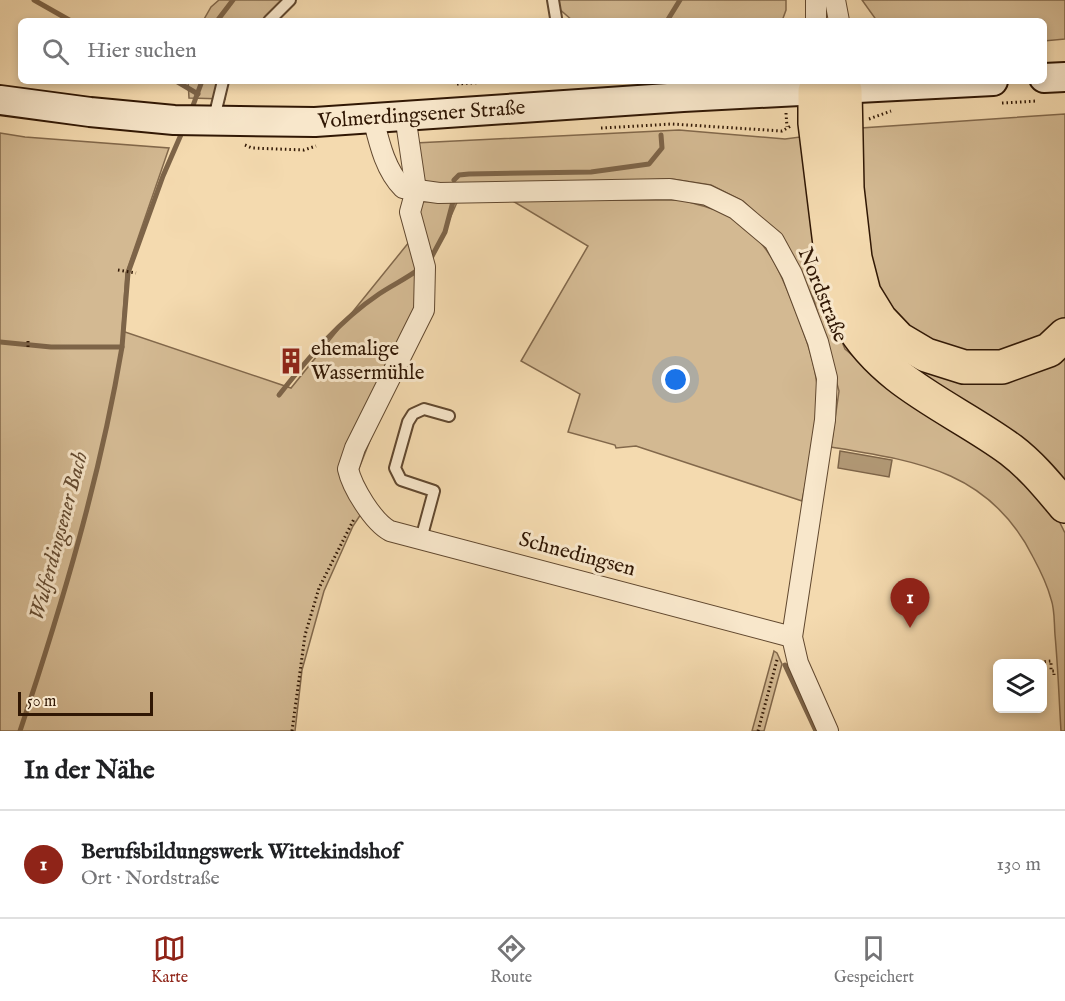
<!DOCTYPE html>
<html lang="de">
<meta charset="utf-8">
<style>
:root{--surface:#fff;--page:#f2f2f2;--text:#202124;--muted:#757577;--line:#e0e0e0;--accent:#8f2418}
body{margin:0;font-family:"IM FELL English",serif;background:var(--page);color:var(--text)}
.controls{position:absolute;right:18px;bottom:18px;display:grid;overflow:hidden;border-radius:9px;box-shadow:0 3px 9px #0003}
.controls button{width:54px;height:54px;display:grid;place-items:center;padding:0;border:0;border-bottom:2px solid var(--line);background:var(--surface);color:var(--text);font:30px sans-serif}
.scale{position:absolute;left:18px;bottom:15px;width:135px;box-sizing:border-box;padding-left:6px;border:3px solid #301704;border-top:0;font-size:16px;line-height:21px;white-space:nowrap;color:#301704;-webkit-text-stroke:4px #f8e7cb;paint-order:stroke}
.you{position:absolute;left:676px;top:380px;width:21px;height:21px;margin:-15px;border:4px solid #fff;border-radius:50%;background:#1a73e8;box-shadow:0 0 0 9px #1a73e833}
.badge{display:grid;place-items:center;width:39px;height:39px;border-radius:50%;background:var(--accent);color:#fff;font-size:20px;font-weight:700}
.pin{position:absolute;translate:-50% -50px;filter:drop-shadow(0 2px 3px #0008)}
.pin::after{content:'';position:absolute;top:32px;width:21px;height:18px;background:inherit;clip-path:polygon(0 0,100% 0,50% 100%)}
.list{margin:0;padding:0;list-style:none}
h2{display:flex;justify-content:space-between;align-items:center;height:78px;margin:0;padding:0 24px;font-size:26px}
h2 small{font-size:20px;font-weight:400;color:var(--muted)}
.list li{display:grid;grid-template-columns:39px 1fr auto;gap:18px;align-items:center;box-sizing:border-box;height:108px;padding:0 24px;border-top:2px solid var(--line)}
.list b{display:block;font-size:22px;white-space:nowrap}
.list p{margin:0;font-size:20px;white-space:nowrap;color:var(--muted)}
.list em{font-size:20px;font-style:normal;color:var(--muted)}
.icon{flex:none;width:33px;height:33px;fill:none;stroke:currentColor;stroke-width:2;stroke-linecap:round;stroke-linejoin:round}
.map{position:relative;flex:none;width:1065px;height:731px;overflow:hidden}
.search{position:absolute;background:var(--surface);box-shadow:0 3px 9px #0003;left:18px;right:18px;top:18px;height:66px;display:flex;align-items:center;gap:15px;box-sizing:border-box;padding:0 21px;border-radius:9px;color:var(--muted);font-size:22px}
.sheet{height:186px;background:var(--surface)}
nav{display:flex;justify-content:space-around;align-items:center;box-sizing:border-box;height:84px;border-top:2px solid var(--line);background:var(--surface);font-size:16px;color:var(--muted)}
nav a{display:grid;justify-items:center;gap:3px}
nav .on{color:var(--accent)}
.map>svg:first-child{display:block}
.green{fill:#d3b992;stroke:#82684b;stroke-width:1.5}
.water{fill:#b19875;stroke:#7d6448;stroke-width:1.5}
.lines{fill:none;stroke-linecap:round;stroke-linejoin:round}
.stream{stroke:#7d6448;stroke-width:5}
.lane-casing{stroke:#61482f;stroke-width:14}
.street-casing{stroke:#61482f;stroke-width:22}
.secondary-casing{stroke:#301704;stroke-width:32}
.highway-casing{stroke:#301704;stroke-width:36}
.path{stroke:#301704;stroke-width:3;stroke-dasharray:1.5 3;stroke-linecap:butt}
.lane{stroke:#f8e7cb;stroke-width:10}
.street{stroke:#f8e7cb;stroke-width:20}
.secondary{stroke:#f8e7cb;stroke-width:28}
.highway{stroke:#f4daaf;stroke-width:33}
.labels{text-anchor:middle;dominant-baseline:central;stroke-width:6;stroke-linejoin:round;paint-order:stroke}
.street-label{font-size:21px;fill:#301704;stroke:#f8e7cb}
.poi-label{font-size:21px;fill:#301704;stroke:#f8e7cb;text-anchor:start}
.water-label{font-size:22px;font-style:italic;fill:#644b31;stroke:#f8e7cb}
</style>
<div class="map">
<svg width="1065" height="731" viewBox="0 0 1065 731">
<rect width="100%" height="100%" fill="#f4daaf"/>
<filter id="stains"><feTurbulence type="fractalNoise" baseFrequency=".00333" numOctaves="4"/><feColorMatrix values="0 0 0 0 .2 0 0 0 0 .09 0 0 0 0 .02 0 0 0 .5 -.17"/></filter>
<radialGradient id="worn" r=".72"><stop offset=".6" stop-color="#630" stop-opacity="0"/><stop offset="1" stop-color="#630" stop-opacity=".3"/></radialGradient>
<!-- green -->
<g class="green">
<polygon points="219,0 294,0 273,21 203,21 211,7"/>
<polygon points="549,0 786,0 786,10 782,21 573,21"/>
<polygon points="862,0 1065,0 1065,39 1044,41 1044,21 877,21"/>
<polygon points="188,81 225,81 223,85 225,99 189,98"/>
<polygon points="1065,114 1065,320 1044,340 1003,356 968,357 906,331 876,295 862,227 861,128"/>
<path d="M 679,130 L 785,139 L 800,137 L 816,211 L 820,289 L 845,349 L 879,377 L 1005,463 L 1058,519 L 1065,533 L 1065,731 L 1061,731 C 1059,699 1058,667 1055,635 C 1054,623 1055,610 1051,599 C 1047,584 1040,570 1033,557 C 990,471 917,461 831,447 L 839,391 L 814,300 L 782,237 L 743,201 L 711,185 L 672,179 L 445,187 L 425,182 L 419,173 L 415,143 Z"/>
<polygon points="0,133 25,137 169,148 126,273 122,331 291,388 418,231 419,202 458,200 429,266 422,308 358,471 363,511 353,526 324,591 302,670 295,731 0,731"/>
<path d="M 511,200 L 682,200 C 699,205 719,209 734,219 C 771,243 783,278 798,317 C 809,346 819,375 818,406 C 816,437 808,470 802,501 L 636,446 L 616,448 L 615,445 L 568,432 L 580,394 L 521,361 L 588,246 Z"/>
<polygon points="1065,350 1065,493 895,363 922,366"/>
<polygon points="774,651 777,653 782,664 764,731 752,731"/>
</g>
<!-- water -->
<polygon class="water" points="840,451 892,460 889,477 838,468"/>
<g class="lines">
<!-- stream -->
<g class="stream">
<polyline points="34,0 71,21"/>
<polyline points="217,21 233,0"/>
<polyline points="667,21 680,0"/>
<polyline points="176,81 198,94"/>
<polyline points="191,111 202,81"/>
<polyline points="454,180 459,175 469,174 591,172 649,164 662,148 661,135"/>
<polyline points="431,258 445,232 454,198"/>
<polyline points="0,342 51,347 122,347 128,273 163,176 183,130"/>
<path d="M 279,395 C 309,357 339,321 379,294 C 392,285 406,279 419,269"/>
<polyline points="785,665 816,731"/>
<path d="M 20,731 C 62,605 100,478 122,347"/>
</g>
<!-- lane casing -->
<g class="lane-casing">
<g id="lane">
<polyline points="553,0 556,18"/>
<polyline points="269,21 290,0"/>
<polyline points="214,118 223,81"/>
<polyline points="421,539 434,491 401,480 395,468 408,422 413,414 424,409 449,416"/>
</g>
</g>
<!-- street casing -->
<g class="street-casing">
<g id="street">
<polyline points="835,0 839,21"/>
<polyline points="816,21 816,0"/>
<path d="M 405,115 L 416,190 L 410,212 L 425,267 L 424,310 L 355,448 L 348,469 C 352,487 373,522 390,531 L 792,637"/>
<path d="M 373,118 C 379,142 385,170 403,188 L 439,193 L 670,189 L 707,195 L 736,209 L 774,241 L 792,274 L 818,342 L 827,378 L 825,420 L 792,637 L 798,663 L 828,731"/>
</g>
</g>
<!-- secondary casing -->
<g class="secondary-casing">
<g id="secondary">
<polyline points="1044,78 1065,77"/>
<path id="s1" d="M 0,100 L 90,112 L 174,120 L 315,122 L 683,97 L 993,81"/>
</g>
</g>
<!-- highway casing -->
<g class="highway-casing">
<g id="highway">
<polyline points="845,90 847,188 855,258 864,293 880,319 899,339 926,355 964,367 1002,367 1049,350 1065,335"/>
<path d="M 815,91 L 815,123 L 833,269 C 836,287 840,306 850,322 C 885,384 956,409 1011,450 C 1032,466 1048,486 1065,506"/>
</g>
</g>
<!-- path -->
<g class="path">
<polyline points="524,81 535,82"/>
<polyline points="457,84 500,81"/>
<polyline points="1002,103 1037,101"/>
<polyline points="786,113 787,127"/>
<polyline points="869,119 891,111"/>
<polyline points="601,128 672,124 782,131 791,126"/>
<polyline points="245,145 252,148 304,150 316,146"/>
<polyline points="118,270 136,273"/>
<polyline points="28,347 28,338"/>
<polyline points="1022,664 1051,661 1051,671 1054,671 1054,675"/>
<polyline points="292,731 305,635 319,588 354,519"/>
<polyline points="758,731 777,660"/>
</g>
<!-- lane -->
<use href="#lane" class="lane"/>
<!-- street -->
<use href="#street" class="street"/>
<!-- secondary -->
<use href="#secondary" class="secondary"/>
<!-- highway -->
<use href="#highway" class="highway"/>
</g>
<!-- icons -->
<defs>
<g id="building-bare" transform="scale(2.07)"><path d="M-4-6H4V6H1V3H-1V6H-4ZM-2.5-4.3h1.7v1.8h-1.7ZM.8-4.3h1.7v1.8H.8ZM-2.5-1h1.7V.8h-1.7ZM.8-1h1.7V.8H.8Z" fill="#8f2418" stroke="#f8e7cb" stroke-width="2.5" paint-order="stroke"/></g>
</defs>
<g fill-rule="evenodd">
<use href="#building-bare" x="291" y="361"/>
</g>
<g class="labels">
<!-- street labels -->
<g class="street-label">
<text stroke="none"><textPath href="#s1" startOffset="423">Volmerdingsener Straße</textPath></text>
<text transform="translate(822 295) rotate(68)">Nordstraße</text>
<text transform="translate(577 555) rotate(15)">Schnedingsen</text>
</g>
<!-- poi labels -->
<g class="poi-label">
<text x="311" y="349">ehemalige<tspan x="311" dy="24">Wassermühle</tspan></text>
</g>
<!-- water labels -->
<g class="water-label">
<text transform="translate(59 536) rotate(-75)">Wulferdingsener Bach</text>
</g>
</g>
<rect width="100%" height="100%" filter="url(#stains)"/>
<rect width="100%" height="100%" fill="url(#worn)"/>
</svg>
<div class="controls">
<button><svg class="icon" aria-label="layers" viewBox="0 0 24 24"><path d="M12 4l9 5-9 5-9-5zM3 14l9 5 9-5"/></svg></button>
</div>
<div class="scale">50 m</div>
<div class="you"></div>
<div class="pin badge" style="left:910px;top:628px">1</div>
<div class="search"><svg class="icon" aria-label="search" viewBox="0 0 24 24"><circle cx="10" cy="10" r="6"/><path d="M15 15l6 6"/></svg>Hier suchen</div>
</div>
<section class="sheet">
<h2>In der Nähe<small></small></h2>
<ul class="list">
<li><span class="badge">1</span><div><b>Berufsbildungswerk Wittekindshof</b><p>Ort · Nordstraße</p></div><em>130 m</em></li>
</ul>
</section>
<nav>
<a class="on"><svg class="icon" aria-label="map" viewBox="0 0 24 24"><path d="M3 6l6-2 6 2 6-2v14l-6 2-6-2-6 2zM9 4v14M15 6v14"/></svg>Karte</a>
<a><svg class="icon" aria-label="directions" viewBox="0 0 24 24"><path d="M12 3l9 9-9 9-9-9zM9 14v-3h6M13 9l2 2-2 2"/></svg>Route</a>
<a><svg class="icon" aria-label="saved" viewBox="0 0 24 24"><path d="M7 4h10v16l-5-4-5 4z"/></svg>Gespeichert</a>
</nav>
